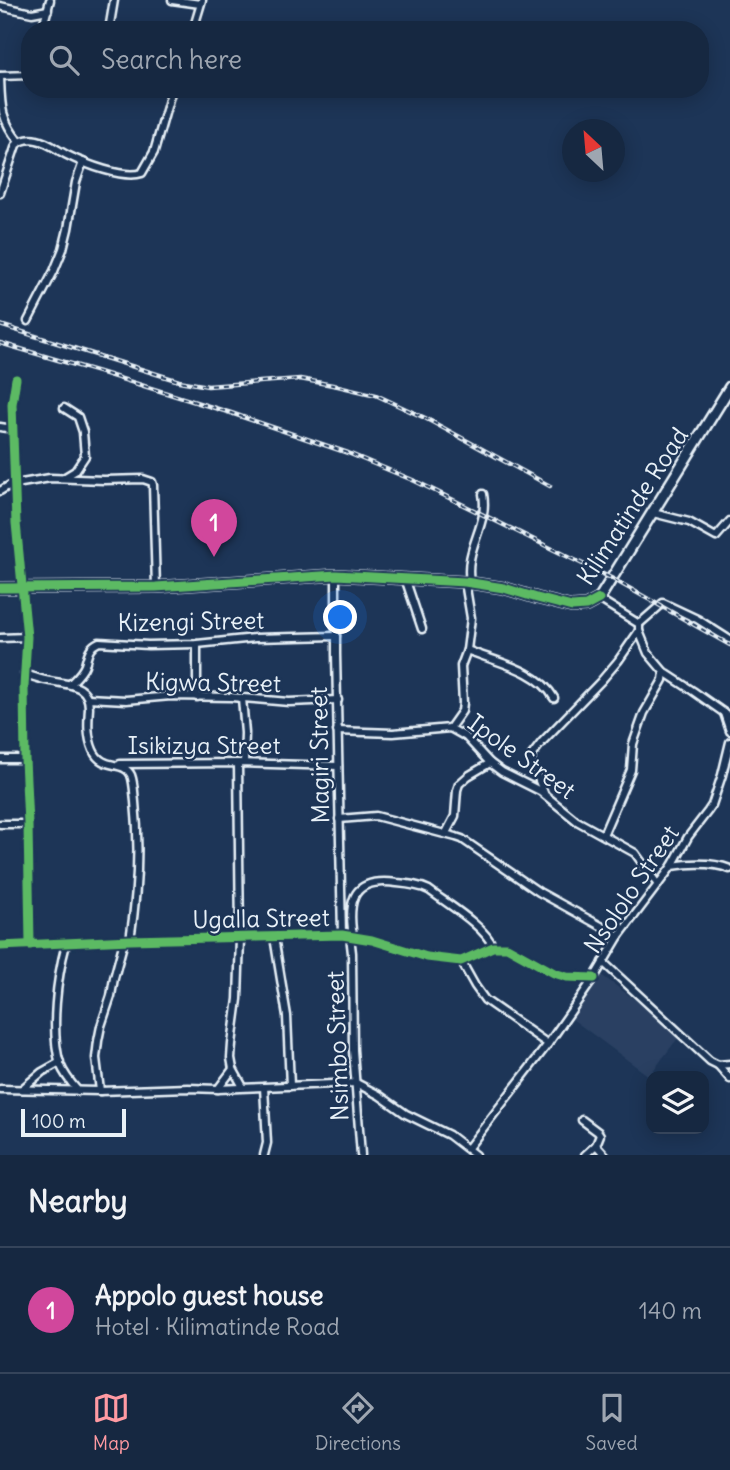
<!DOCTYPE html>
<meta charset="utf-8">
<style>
:root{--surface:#162841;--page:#1f3048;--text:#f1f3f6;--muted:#9ea6b1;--line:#35445a;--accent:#ff9aa2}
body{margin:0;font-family:Delius,sans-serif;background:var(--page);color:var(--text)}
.controls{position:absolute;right:21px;bottom:21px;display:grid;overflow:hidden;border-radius:14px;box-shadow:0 4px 18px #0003}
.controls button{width:63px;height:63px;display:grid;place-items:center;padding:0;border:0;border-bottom:2px solid var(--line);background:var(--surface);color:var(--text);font:35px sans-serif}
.compass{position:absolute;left:562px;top:119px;width:63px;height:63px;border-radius:50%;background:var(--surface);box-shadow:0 4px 18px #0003;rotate:334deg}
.scale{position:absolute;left:21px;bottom:18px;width:105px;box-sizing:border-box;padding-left:7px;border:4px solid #e8f1f8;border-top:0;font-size:19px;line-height:24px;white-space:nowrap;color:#e8f1f8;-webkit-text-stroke:5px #1d3557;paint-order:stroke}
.you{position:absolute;left:341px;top:618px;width:24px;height:24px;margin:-18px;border:5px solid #fff;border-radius:50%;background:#1a73e8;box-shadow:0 0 0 10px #1a73e833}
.badge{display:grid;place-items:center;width:46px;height:46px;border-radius:50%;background:var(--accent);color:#fff;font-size:23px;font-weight:700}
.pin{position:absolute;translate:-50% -58px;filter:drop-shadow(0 2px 4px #0008)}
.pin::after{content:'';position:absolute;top:37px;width:24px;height:21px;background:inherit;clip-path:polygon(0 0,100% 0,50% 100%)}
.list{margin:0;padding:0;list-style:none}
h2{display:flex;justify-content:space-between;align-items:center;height:91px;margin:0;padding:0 28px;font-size:30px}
h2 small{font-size:23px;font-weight:400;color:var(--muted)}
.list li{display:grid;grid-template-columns:46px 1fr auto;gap:21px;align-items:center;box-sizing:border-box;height:126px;padding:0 28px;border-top:2px solid var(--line)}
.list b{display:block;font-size:26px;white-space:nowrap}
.list p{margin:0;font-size:23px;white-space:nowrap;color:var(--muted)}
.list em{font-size:23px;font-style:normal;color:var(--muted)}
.icon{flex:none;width:38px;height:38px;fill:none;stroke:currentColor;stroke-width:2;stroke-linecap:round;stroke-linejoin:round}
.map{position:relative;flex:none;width:730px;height:1155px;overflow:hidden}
.search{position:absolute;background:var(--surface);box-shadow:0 4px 18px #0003;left:21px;right:21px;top:21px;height:77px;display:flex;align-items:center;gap:18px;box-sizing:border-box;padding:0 24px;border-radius:28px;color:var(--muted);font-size:26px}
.sheet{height:217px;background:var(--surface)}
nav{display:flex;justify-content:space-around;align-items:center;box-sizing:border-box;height:98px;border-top:2px solid var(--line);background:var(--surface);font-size:19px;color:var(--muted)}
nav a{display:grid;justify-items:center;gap:4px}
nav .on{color:var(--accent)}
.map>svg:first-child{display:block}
.built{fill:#2a4162}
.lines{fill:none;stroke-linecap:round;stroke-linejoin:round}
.minor-casing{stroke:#e8f1f8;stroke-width:11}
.secondary-casing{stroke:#e8f1f8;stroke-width:14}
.minor{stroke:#1d3557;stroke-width:6}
.secondary{stroke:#1d3557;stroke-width:9}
.rail-casing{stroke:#e8f1f8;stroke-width:4.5}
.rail{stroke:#1d3557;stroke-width:2;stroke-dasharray:5;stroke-linecap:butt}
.cycleway-casing{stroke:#1d3557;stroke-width:13}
.cycleway{stroke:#5cba63;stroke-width:9}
.labels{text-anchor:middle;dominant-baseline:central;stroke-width:5;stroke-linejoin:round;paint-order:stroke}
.street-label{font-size:24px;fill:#e8f1f8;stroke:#1d3557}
</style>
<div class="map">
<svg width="730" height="1155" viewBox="0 0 730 1155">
<rect width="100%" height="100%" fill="#1d3557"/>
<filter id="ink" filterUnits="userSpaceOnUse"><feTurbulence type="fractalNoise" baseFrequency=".0143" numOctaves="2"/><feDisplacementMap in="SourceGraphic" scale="14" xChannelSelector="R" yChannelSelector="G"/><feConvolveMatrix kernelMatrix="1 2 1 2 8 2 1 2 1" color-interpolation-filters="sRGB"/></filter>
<g filter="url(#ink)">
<!-- built -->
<polygon class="built" points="600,974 681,1034 649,1076 568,1016"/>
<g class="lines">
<!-- minor casing -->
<g class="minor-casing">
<g id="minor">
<polyline points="172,0 200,4"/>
<polyline points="0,6 32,13 48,10"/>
<polyline points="42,30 50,0"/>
<polyline points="109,30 114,0"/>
<polyline points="193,30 202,0"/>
<path d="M 0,76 C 1,106 0,118 19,142"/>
<polyline points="0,76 30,75"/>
<path d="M 0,193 L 16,145 C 22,140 29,138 37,140 C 48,142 57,150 67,155 C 85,164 123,179 142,173 L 154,152 L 172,89"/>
<polyline points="28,321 54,271 63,249 68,229 76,182 83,162"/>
<polyline points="16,379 12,404 16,523 27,637 24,687 25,759 28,824 30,945"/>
<polyline points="64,408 78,417 83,432 85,456 75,471 65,477"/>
<polyline points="0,427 13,429"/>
<polyline points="0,491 10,485 50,478 104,480 143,479 152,482 153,485 156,587"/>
<polyline points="653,513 689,522 716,537 730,521"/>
<polyline points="336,575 336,654 342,935"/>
<polyline points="405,578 422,629"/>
<path d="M 470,582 C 464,547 489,526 483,494"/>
<polyline points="599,599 639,624 639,631 648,653 664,672 693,691 730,717"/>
<polyline points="639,624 663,603 697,619 730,640"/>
<polyline points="0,638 27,637"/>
<path d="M 467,650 C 495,662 538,669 554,698"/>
<path d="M 24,674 C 33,676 41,680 50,681 C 68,685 89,683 89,708 C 88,722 87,736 93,750 C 102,771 124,760 131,775 C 134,783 134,793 135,802 C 140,848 137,895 130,940"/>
<path d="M 70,684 C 76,678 82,673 85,665 C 88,655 88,647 99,642 L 148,645 L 197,644 L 255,638 L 336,636"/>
<polyline points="197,697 197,644"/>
<polyline points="88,698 126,700 171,696 231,697 289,702 338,700"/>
<polyline points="242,698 245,733 244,763"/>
<polyline points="724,713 730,731"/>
<polyline points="450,728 462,711 463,703 461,666 467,650 471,618 465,582"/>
<polyline points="337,731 393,733 450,728 466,737 490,763 502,772 540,791 577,821 635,853 658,885"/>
<polyline points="0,759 25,759"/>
<polyline points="238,763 240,938 238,999 232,1044 231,1058 233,1069 243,1087"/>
<polyline points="120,764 238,763 338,766"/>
<polyline points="544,793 531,761 532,755 542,742 601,681 618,661 639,631"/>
<polyline points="339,819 376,816 456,837 462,839 539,892 619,936"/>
<polyline points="0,824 28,824"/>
<polyline points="446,833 455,816 457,790 459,784 468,776 490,763"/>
<polyline points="603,835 631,770 633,744 644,713 663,680 664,672"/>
<path d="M 672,866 C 692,863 712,862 730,869"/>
<polyline points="350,936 352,953 353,1050 361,1155"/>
<polyline points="274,937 287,1016 290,1086"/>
<path d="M 353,937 C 347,899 353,877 397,883 C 408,884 419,885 429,890 C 447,904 485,926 493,947"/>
<path d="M 66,944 C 57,977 50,1030 60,1064 C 64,1074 71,1083 78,1091"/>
<polyline points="0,946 130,940 342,935 372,940 427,957 461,961 493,947 507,947 554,973 567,977 594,978"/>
<polyline points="461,961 475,986 485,1000 548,1044"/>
<polyline points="603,962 710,1061 718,1065 730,1064"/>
<polyline points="718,1065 730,1079"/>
<polyline points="0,1089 100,1091 188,1088 218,1089 356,1083 379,1095 406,1114 449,1135 475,1155"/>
<polyline points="22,1089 42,1072 60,1062"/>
<polyline points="218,1089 233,1069"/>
<polyline points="100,1091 96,1058 98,1041 101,1026 111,996 114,978 124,941"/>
<polyline points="582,1120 598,1132 600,1135 596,1145 585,1155"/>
<polyline points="596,1145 605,1155"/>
<polyline points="468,1148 548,1044 594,978 619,936 672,866 688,837 708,811 712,805 722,775 730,742"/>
<polyline points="264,1155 267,1143 264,1087"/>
</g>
</g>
<!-- secondary casing -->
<g class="secondary-casing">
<polyline id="secondary" points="0,588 156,587 336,575 465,582 504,588 537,598 572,607 586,606 599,599 730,387"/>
</g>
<!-- minor -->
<use href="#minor" class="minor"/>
<!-- secondary -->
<use href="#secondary" class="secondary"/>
<!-- rail casing -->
<g class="rail-casing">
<g id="rail">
<polyline points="0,325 179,381 208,386 300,379 338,386 376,395 425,418 550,486"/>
<polyline points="0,343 99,372 231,413 348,453 415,481 611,578 730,645"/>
</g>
</g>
<!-- rail -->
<use href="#rail" class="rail"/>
<!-- cycleway casing -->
<g class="cycleway-casing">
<g id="cycleway">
<polyline points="16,379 12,404 16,523 27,637 24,687 25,759 28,824 30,945"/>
<polyline points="0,588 156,587 336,575 465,582 504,588 537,598 572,607 586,606 599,599"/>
<polyline points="0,946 130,940 342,935 372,940 427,957 461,961 493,947 507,947 554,973 567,977 594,978"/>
</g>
</g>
<!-- cycleway -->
<use href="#cycleway" class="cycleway"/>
</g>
</g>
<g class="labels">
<!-- street labels -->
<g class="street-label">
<text transform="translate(632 506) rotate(-57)">Kilimatinde Road</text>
<text transform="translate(191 621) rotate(-1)">Kizengi Street</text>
<text transform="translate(213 682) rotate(1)">Kigwa Street</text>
<text x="204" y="745">Isikizya Street</text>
<text transform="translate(319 755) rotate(-91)">Magiri Street</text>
<text transform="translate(522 756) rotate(36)">Ipole Street</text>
<text transform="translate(631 889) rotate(-56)">Nsololo Street</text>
<text transform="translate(261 918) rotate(-1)">Ugalla Street</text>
<text transform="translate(337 1046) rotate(-92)">Nsimbo Street</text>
</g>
</g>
</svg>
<div class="controls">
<button><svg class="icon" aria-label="layers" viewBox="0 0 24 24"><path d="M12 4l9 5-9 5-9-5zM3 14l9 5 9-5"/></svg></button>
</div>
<svg class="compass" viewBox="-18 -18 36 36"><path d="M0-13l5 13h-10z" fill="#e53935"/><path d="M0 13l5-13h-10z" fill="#9ea6b1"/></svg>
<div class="scale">100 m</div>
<div class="you"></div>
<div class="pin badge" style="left:214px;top:557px;background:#d1479c">1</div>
<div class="search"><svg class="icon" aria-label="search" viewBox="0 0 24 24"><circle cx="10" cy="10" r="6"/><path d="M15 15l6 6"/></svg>Search here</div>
</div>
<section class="sheet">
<h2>Nearby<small></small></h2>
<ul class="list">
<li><span class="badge" style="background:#d1479c">1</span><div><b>Appolo guest house</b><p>Hotel · Kilimatinde Road</p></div><em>140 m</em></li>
</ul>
</section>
<nav>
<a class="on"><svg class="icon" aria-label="map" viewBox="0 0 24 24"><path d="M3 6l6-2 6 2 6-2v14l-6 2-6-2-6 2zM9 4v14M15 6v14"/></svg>Map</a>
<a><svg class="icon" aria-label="directions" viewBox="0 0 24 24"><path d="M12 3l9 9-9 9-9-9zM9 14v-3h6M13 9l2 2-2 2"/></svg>Directions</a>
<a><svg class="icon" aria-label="saved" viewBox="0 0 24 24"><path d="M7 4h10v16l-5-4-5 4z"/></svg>Saved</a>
</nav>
